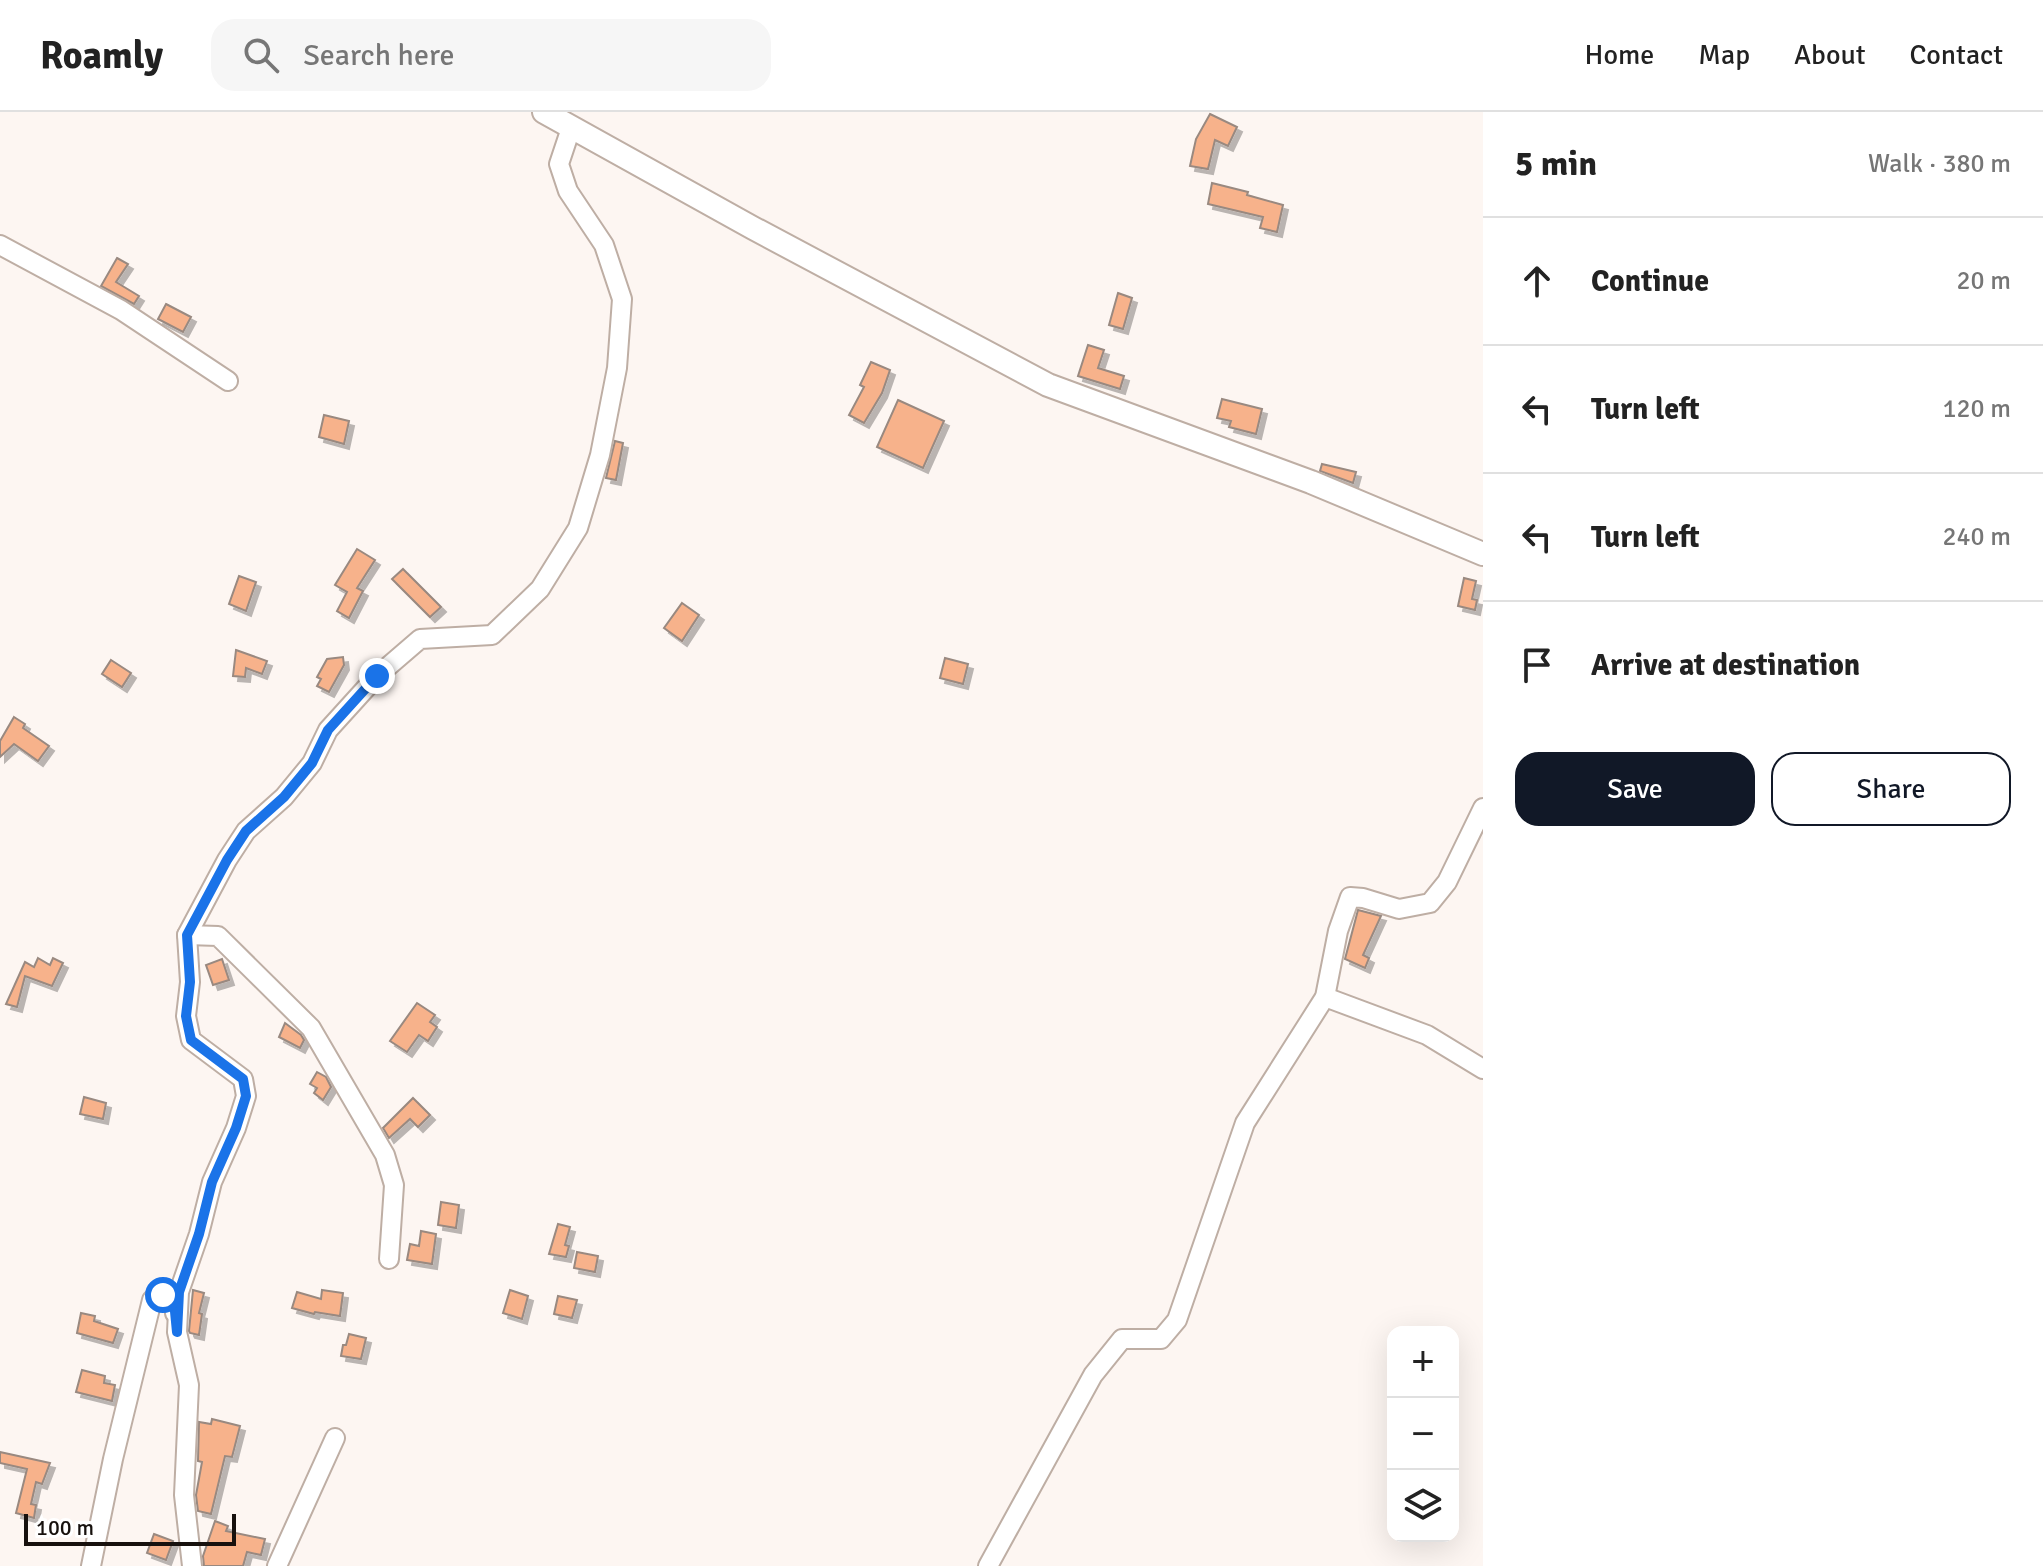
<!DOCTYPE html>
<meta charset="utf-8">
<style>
:root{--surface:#fff;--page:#f6f6f6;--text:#222;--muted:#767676;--line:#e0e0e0;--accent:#111827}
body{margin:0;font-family:Signika,sans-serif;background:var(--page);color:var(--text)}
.controls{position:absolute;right:24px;bottom:24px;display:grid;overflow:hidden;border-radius:16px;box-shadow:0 8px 32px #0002}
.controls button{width:72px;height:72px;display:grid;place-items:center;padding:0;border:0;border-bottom:2px solid var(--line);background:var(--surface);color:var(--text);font:40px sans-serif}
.scale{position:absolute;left:24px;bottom:20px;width:212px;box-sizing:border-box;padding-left:8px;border:4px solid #17110e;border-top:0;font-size:22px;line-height:28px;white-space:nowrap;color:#17110e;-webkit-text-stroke:6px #fff;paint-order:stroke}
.stop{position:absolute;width:24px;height:24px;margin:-18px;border:6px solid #1a73e8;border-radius:50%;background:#fff}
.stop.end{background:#1a73e8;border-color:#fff;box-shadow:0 2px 8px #0008}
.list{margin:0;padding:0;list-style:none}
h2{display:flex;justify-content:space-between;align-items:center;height:104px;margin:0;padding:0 32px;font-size:34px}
h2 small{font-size:26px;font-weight:400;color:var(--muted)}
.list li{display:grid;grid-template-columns:52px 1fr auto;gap:24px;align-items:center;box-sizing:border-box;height:128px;padding:0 32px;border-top:2px solid var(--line)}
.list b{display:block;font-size:30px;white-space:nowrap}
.list em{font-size:26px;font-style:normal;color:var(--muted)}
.actions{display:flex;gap:16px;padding:24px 32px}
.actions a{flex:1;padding:18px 0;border:2px solid var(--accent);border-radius:24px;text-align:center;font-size:28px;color:var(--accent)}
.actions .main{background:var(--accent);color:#fff}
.icon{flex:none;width:44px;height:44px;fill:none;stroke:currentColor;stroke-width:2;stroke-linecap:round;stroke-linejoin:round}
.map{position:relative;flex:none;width:1483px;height:1454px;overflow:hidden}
header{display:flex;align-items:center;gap:48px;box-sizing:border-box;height:112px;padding:0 40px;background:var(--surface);border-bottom:2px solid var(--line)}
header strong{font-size:38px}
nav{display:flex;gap:44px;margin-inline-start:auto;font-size:28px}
.search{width:560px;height:72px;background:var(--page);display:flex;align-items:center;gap:20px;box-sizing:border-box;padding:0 28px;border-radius:24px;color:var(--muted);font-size:30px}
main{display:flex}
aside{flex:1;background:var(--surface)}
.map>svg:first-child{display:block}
.building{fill:#f7b28b;stroke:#998980;stroke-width:2;filter:url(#shadow)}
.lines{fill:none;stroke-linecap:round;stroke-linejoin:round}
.minor-casing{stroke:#beaea4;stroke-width:22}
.major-casing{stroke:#beaea4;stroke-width:26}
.minor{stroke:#fff;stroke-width:18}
.major{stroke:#fff;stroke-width:22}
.route{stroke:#1a73e8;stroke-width:10}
</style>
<header>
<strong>Roamly</strong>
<div class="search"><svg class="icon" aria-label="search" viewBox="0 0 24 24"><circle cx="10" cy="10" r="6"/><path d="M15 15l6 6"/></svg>Search here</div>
<nav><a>Home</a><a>Map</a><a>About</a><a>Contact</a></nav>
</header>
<main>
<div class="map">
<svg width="1483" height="1454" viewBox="0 0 1483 1454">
<defs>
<filter id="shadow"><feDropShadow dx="5" dy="5" stdDeviation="0" flood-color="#0004"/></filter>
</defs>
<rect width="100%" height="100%" fill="#fdf6f2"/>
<!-- building -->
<g class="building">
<polygon points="1210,2 1237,15 1228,34 1215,28 1208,57 1190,54 1196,27"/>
<polygon points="1212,71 1248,80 1247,83 1283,93 1277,120 1260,116 1263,105 1208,92"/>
<polygon points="117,146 128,152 116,170 139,184 134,192 101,174"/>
<polygon points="1118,181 1132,186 1123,217 1109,213"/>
<polygon points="166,192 191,205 183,220 158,207"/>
<polygon points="1088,233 1104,238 1098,256 1124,264 1120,277 1078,264"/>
<polygon points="871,250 890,258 882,281 864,311 849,303 864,275 860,273"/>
<polygon points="1222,287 1262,297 1256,322 1229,315 1231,309 1217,306"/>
<polygon points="898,288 944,309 923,356 877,335"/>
<polygon points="324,303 349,309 344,332 319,325"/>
<polygon points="615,329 623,331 616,368 606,366"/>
<polygon points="1322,352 1356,360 1353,371 1320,359"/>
<polygon points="357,437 375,448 357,476 363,479 349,506 337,499 347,480 335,473"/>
<polygon points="403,457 441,495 430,505 392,467"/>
<polygon points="239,464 256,470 246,499 229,492"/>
<polygon points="1464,466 1476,469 1472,487 1477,488 1475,498 1458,494"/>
<polygon points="682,491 699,503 682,529 664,516"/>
<polygon points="236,538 267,549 262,562 246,556 245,565 233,564"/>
<polygon points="343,545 344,553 329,580 317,574 321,567 317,565 327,547"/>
<polygon points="945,546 968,552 963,572 940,566"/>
<polygon points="111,548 131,561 122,575 102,562"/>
<polygon points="14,605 25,612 23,616 49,634 38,649 14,632 0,645 0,629"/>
<polygon points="1358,798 1381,804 1363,843 1369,846 1365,856 1345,847"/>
<polygon points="38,846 50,853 53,846 63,851 52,874 25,864 17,895 6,892 25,850 34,855"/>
<polygon points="222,847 229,868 213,873 206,853"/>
<polygon points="417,891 435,903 430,910 437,915 428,929 419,923 407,940 390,929"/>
<polygon points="285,911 301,923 304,928 300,936 279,925"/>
<polygon points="317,960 326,965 331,975 323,988 314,981 317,976 310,972"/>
<polygon points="84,985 106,991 103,1007 80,1002"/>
<polygon points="413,986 430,1003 418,1015 410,1007 389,1026 383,1016"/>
<polygon points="441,1090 459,1093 456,1116 438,1113"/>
<polygon points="558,1112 570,1115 565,1133 569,1134 566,1145 549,1142"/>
<polygon points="421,1119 436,1122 432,1152 407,1148 410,1132 419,1134"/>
<polygon points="577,1140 598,1144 595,1160 574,1156"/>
<polygon points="193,1178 204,1181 199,1201 202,1202 199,1223 190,1221 189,1219"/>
<polygon points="322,1178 343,1181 340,1204 315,1200 314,1202 292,1196 297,1180 321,1187"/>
<polygon points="510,1178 528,1184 522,1207 503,1201"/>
<polygon points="558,1184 577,1188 572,1206 554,1202"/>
<polygon points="81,1201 95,1204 94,1209 118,1217 113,1231 77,1221"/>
<polygon points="349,1222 366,1226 361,1247 341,1244 343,1233 346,1233"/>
<polygon points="82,1258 105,1264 104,1271 115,1273 112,1289 76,1280"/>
<polygon points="212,1307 240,1314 232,1345 225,1344 211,1402 198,1399 196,1383 202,1350 198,1349 199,1310 211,1312"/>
<polygon points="0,1340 50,1351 42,1372 36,1370 31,1392 36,1393 34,1406 16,1401 27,1357 0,1351"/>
<polygon points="215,1409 228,1414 226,1419 265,1427 261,1443 247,1440 243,1454 204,1454 203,1444"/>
<polygon points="154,1422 173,1429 166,1448 147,1441"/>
</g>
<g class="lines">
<!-- minor casing -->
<g class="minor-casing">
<g id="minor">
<polyline points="0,133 121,198 228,269"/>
<polyline points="187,823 218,824 311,916 385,1043 394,1073 389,1147"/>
<polyline points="1325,885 1427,923 1483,957"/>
<polyline points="91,1454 113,1347 152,1188 163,1183 174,1189 175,1201"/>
<polyline points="192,1454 184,1383 189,1273 177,1220 179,1180 199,1122 212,1070 236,1016 246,984 243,967 191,928 186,904 190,870 187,823 227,748 246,719 284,685 312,651 328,618 377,564 420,527 492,523 540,477 578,416 600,343 617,256 622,187 604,133 568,79 559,52 571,16"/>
<polyline points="277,1454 335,1326"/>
<polyline points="988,1454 1093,1263 1122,1227 1161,1227 1177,1208 1245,1011 1325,885 1338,819 1350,785 1363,786 1399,797 1430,791 1447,770 1483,696"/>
</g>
</g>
<!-- major casing -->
<g class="major-casing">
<polyline id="major" points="544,0 753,116 1048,273 1311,370 1483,442"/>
</g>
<!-- minor -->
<use href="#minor" class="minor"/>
<!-- major -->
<use href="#major" class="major"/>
</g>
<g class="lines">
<!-- route -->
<polyline class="route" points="163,1183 174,1189 177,1220 179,1180 199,1122 212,1070 236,1016 246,984 243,967 191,928 186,904 190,870 187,823 227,748 246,719 284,685 312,651 328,618 377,564"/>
</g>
</svg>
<div class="controls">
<button>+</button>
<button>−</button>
<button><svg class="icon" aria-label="layers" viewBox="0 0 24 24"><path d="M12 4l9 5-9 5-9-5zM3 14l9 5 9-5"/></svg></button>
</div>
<div class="scale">100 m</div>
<div class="stop" style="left:163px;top:1183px"></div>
<div class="stop end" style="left:377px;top:564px"></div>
</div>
<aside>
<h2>5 min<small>Walk · 380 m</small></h2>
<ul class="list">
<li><svg class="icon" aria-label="ahead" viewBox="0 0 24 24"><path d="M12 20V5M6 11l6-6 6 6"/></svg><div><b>Continue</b></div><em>20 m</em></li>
<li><svg class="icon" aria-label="left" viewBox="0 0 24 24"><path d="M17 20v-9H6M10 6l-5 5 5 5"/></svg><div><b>Turn left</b></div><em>120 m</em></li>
<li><svg class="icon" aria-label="left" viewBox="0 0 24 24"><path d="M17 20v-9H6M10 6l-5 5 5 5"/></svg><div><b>Turn left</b></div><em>240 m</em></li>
<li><svg class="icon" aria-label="arrive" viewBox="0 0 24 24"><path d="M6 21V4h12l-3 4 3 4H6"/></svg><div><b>Arrive at destination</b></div></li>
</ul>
<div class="actions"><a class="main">Save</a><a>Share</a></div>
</aside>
</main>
